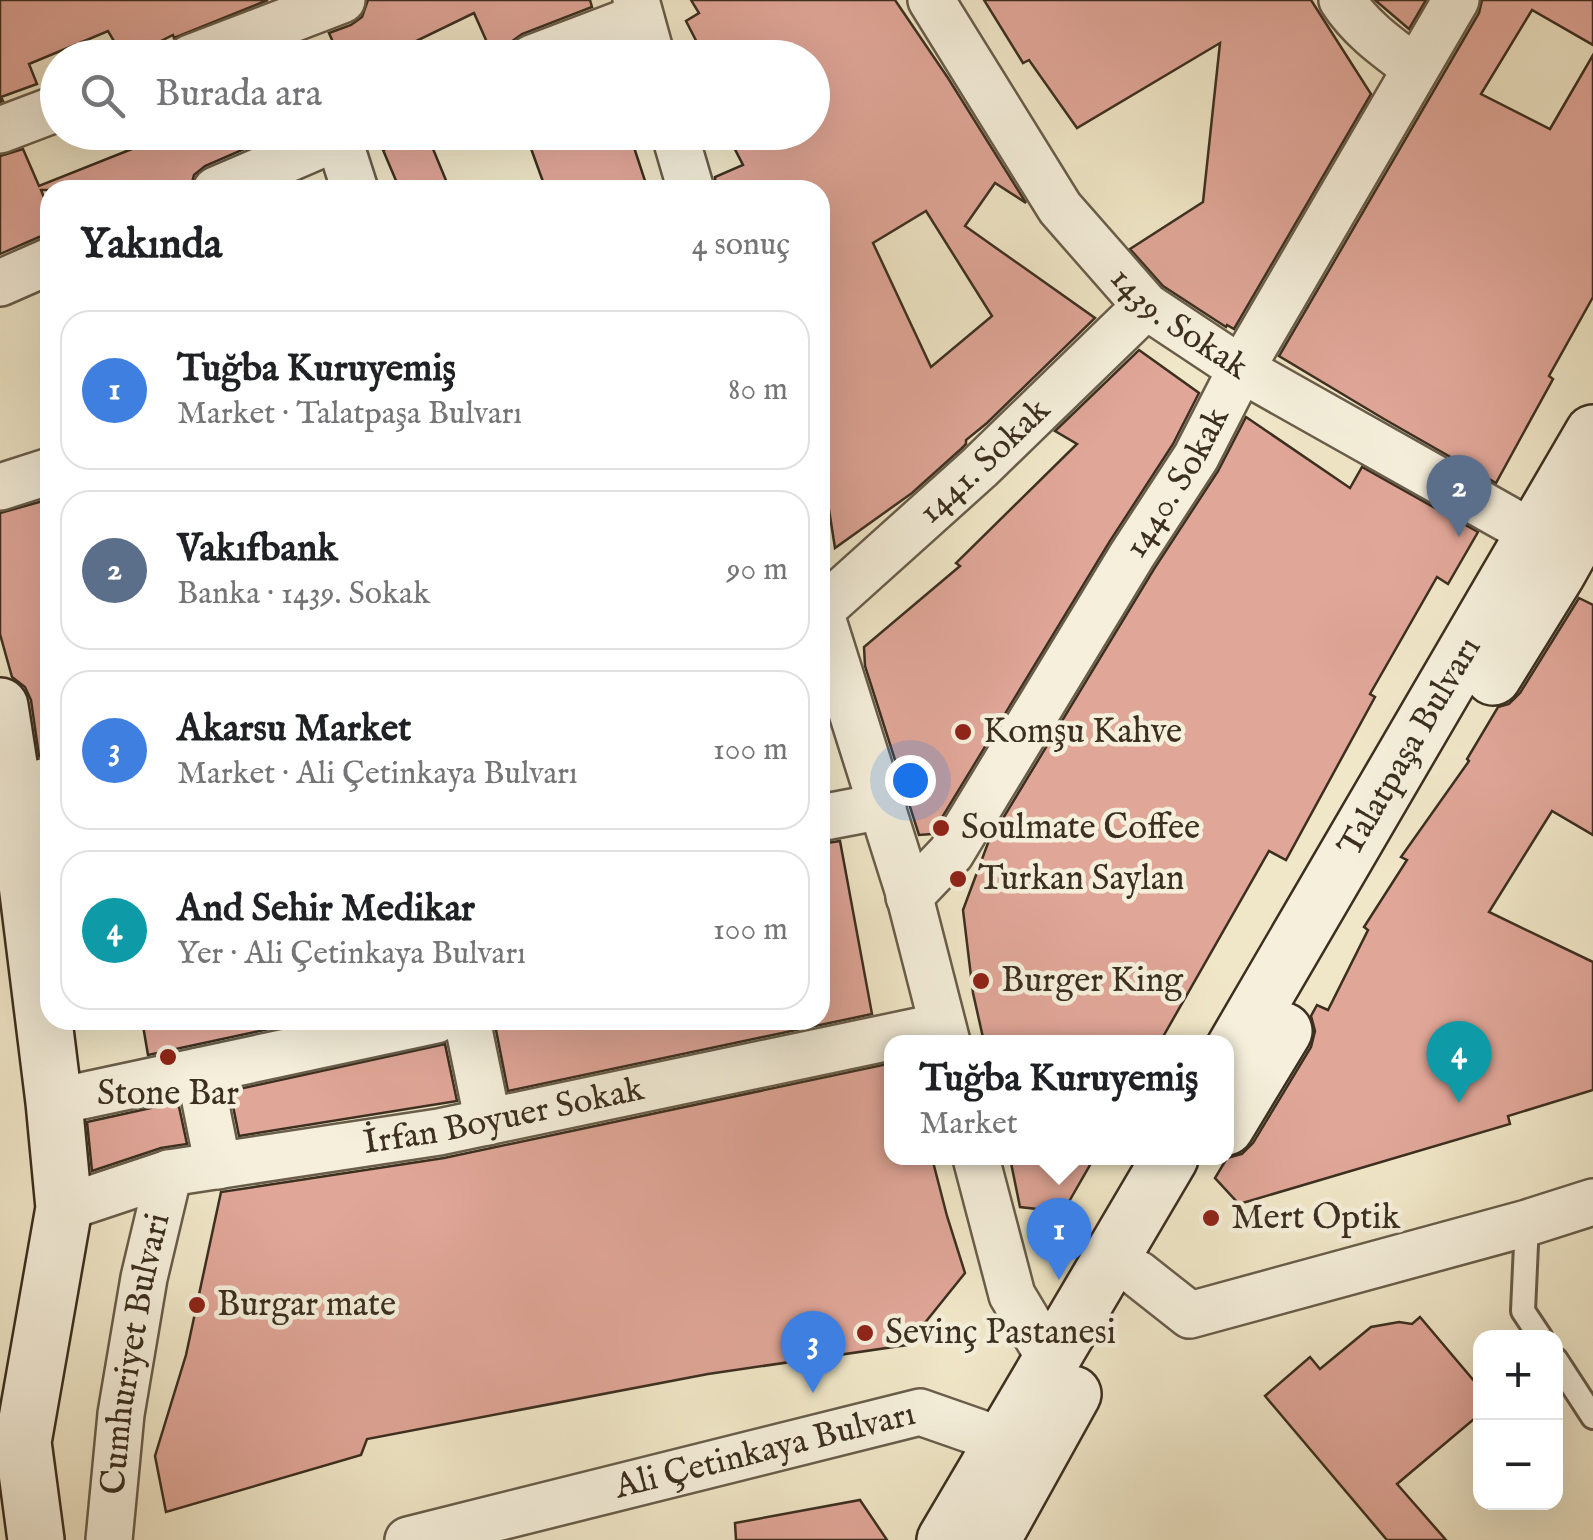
<!DOCTYPE html>
<html lang="tr">
<meta charset="utf-8">
<style>
:root{--surface:#fff;--page:#f6f6f6;--text:#202124;--muted:#757577;--line:#e0e0e0;--accent:#8f2418}
body{margin:0;font-family:"IM FELL English",serif;background:var(--page);color:var(--text)}
.controls{position:absolute;right:30px;bottom:30px;display:grid;overflow:hidden;border-radius:20px;box-shadow:0 10px 40px #0002}
.controls button{width:90px;height:90px;display:grid;place-items:center;padding:0;border:0;border-bottom:2px solid var(--line);background:var(--surface);color:var(--text);font:50px sans-serif}
.you{position:absolute;left:910px;top:780px;width:35px;height:35px;margin:-25px;border:8px solid #fff;border-radius:50%;background:#1a73e8;box-shadow:0 0 0 15px #1a73e833}
.badge{display:grid;place-items:center;width:65px;height:65px;border-radius:50%;background:var(--accent);color:#fff;font-size:32px;font-weight:700}
.pin{position:absolute;translate:-50% -82px;filter:drop-shadow(0 2px 5px #0008)}
.pin::after{content:'';position:absolute;top:52px;width:35px;height:30px;background:inherit;clip-path:polygon(0 0,100% 0,50% 100%)}
.popup{position:absolute;left:884px;top:1035px;width:350px;height:130px;box-sizing:border-box;display:grid;place-content:center;border-radius:20px;background:var(--surface);filter:drop-shadow(0 2px 8px #0005);font-size:32px;white-space:nowrap;color:var(--muted)}
.popup b{font-size:38px;color:var(--text)}
.popup::after{content:'';position:absolute;left:50%;top:100%;margin-left:-20px;border:20px solid transparent;border-top-color:var(--surface)}
.list{margin:0;padding:0;list-style:none}
h2{display:flex;justify-content:space-between;align-items:center;height:130px;margin:0;padding:0 40px;font-size:42px}
h2 small{font-size:32px;font-weight:400;color:var(--muted)}
.list li{display:grid;grid-template-columns:65px 1fr auto;gap:30px;align-items:center;box-sizing:border-box;height:160px;margin:0 20px 20px;padding:0 20px;border:2px solid var(--line);border-radius:30px}
.list b{display:block;font-size:38px;white-space:nowrap}
.list p{margin:0;font-size:32px;white-space:nowrap;color:var(--muted)}
.list em{font-size:32px;font-style:normal;color:var(--muted)}
.icon{flex:none;width:55px;height:55px;fill:none;stroke:currentColor;stroke-width:2;stroke-linecap:round;stroke-linejoin:round}
.map{position:relative;flex:none;width:1593px;height:1540px;overflow:hidden}
.search{position:absolute;background:var(--surface);box-shadow:0 10px 40px #0002;left:40px;top:40px;width:790px;height:110px;display:flex;align-items:center;gap:25px;box-sizing:border-box;padding:0 35px;border-radius:55px;color:var(--muted);font-size:38px}
.panel{position:absolute;background:var(--surface);box-shadow:0 10px 40px #0002;left:40px;top:180px;width:790px;height:850px;border-radius:30px}
.map>svg:first-child{display:block}
.building{fill:#e0a698;stroke:#3c2f20;stroke-width:2.5;fill-rule:evenodd}
.lines{fill:none;stroke-linecap:round;stroke-linejoin:round}
.lane-casing{stroke:#695d4a;stroke-width:28}
.street-casing{stroke:#695d4a;stroke-width:50}
.secondary-casing{stroke:#3c2f20;stroke-width:60}
.lane{stroke:#f5efdb;stroke-width:22}
.street{stroke:#f5efdb;stroke-width:45}
.secondary{stroke:#f5efdb;stroke-width:55}
.poi-dot{fill:#8f2418;stroke:#f5efdb;stroke-width:4}
.labels{text-anchor:middle;dominant-baseline:central;stroke-width:9;stroke-linejoin:round;paint-order:stroke}
.street-label{font-size:35px;fill:#3c2f20;stroke:#f5efdb}
.poi-label{font-size:35px;fill:#3c2f20;stroke:#f5efdb;text-anchor:start}
</style>
<div class="map">
<svg width="1593" height="1540" viewBox="0 0 1593 1540">
<rect width="100%" height="100%" fill="#f0e7c8"/>
<filter id="stains"><feTurbulence type="fractalNoise" baseFrequency=".002" numOctaves="4"/><feColorMatrix values="0 0 0 0 .2 0 0 0 0 .09 0 0 0 0 .02 0 0 0 .5 -.17"/></filter>
<radialGradient id="worn" r=".72"><stop offset=".6" stop-color="#630" stop-opacity="0"/><stop offset="1" stop-color="#630" stop-opacity=".3"/></radialGradient>
<!-- building -->
<g class="building">
<polygon points="0,0 268,0 174,38 173,35 127,58 124,58 108,31 29,64 37,84 1,97 3,101 0,102"/>
<polygon points="368,0 590,0 592,7 522,34 511,42 506,58 494,58 474,13 414,42 422,58 340,58 329,33 351,25 362,17"/>
<path d="M 691,0 L 895,0 L 948,78 L 1026,203 L 995,183 L 965,226 L 1095,318 L 987,423 L 966,440 L 966,444 L 961,449 L 912,493 L 835,548 L 825,484 L 820,469 L 820,190 L 716,190 L 715,177 L 743,165 L 726,132 L 812,132 L 812,58 L 705,58 L 686,21 L 699,13 ZM 926,211 L 992,316 L 931,367 L 873,243 Z"/>
<polygon points="984,0 1311,0 1371,94 1234,329 1227,325 1226,327 1163,286 1130,249 1203,202 1220,43 1077,128 1029,60 1023,63"/>
<polygon points="1375,0 1426,0 1409,29"/>
<polygon points="1482,0 1593,0 1593,45 1532,10 1481,94 1550,129 1593,55 1593,297 1549,376 1553,379 1496,483 1384,419 1279,356 1479,13"/>
<polygon points="131,132 283,132 205,166 194,175 190,190 41,190 50,212 50,235 39,237 0,254 0,156 23,149 39,186 137,147"/>
<polygon points="426,132 450,190 400,190 383,150"/>
<polygon points="525,132 629,132 648,190 546,190"/>
<polygon points="1139,350 1199,393 1173,444 1110,541 932,834 919,835 865,666 864,647 960,566 956,563 1077,444 1055,431"/>
<polygon points="1246,417 1350,488 1362,467 1478,532 1448,584 1437,577 1370,694 1375,697 1286,860 1269,851 1160,1042 984,1042 973,993 963,910 988,843 1154,569 1218,471"/>
<polygon points="50,499 50,754 39,756 31,700 25,687 12,677 0,634 0,513"/>
<polygon points="1579,598 1593,605 1593,835 1552,811 1489,912 1593,962 1593,1090 1508,1116 1510,1124 1239,1204 1215,1178 1227,1158 1242,1154 1253,1143 1311,1047 1315,1031 1311,1016 1317,1005 1328,1010 1368,930 1364,927 1407,860 1401,857 1469,761 1467,759 1498,707 1509,704 1520,693"/>
<polygon points="840,841 872,1014 508,1091 494,1020 820,1020 820,844"/>
<polygon points="142,1020 311,1020 148,1055"/>
<polygon points="445,1044 457,1101 239,1136 230,1091"/>
<polygon points="892,1063 892,1158 932,1158 947,1216 965,1273 907,1345 708,1374 367,1439 361,1455 166,1512 155,1456 186,1355 221,1192 444,1158"/>
<polygon points="178,1102 187,1144 161,1148 92,1171 87,1122"/>
<polygon points="1010,1158 1094,1158 1063,1212 1020,1207"/>
<polygon points="1420,1317 1480,1388 1480,1414 1397,1484 1446,1540 1387,1540 1265,1396 1310,1357 1320,1369 1371,1327 1399,1322 1412,1324"/>
<polygon points="860,1500 887,1540 736,1540 735,1523"/>
</g>
<g class="lines">
<!-- lane casing -->
<g class="lane-casing">
<g id="lane">
<polyline points="1527,1223 1523,1311 1541,1338"/>
<polyline points="1556,1360 1593,1417"/>
</g>
</g>
<!-- street casing -->
<g class="street-casing">
<g id="street">
<polyline points="636,0 652,58"/>
<path id="s1" d="M 931,0 L 1060,208 L 1146,306 L 1241,369 L 1534,534"/>
<path d="M 1342,0 C 1361,29 1387,47 1415,68"/>
<polyline points="190,58 342,0"/>
<polyline points="532,58 640,17"/>
<polyline points="0,130 58,108"/>
<polyline points="674,132 691,190"/>
<polyline points="338,137 355,190"/>
<polyline points="216,190 350,132"/>
<polyline points="0,283 50,261"/>
<polyline points="0,487 50,471"/>
<polyline points="12,791 50,780"/>
<polyline points="820,818 883,806"/>
<path id="s2" d="M 909,897 L 951,853 L 1132,555 L 1196,457 L 1241,369 L 1456,0"/>
<polyline points="467,1020 488,1122"/>
<path id="s3" d="M 947,1042 L 908,890 L 820,611 L 979,468 L 1146,306"/>
<polyline points="199,1071 218,1166"/>
<polyline points="54,1102 436,1020"/>
<polyline points="976,1158 1012,1295 1051,1360"/>
<path id="s4" d="M 64,1208 L 169,1173 L 439,1132 L 942,1026"/>
<polyline points="1138,1274 1190,1315 1527,1223 1593,1202"/>
<path id="s5" d="M 109,1540 L 121,1414 L 144,1278 L 169,1173"/>
<path id="s6" d="M 408,1540 L 920,1412 L 1003,1441"/>
</g>
</g>
<!-- secondary casing -->
<g class="secondary-casing">
<g id="secondary">
<polyline points="1493,677 1558,572 1593,509"/>
<polyline points="0,706 24,860 54,1102 64,1208 23,1442 36,1540"/>
<path id="s7" d="M 1226,1062 L 1593,433"/>
<polyline points="1226,1127 1284,1031"/>
<polyline points="945,1540 1170,1158"/>
<polyline points="992,1540 1073,1394"/>
</g>
</g>
<!-- lane -->
<use href="#lane" class="lane"/>
<!-- street -->
<use href="#street" class="street"/>
<!-- secondary -->
<use href="#secondary" class="secondary"/>
</g>
<!-- markers -->
<g class="poi-dot">
<circle cx="963" cy="732" r="10"/>
<circle cx="941" cy="828" r="10"/>
<circle cx="958" cy="879" r="10"/>
<circle cx="981" cy="981" r="10"/>
<circle cx="168" cy="1057" r="10"/>
<circle cx="1211" cy="1218" r="10"/>
<circle cx="197" cy="1305" r="10"/>
<circle cx="865" cy="1333" r="10"/>
</g>
<g class="labels">
<!-- street labels -->
<g class="street-label">
<text stroke="none"><textPath href="#s1" startOffset="412">1439. Sokak</textPath></text>
<text stroke="none"><textPath href="#s3" startOffset="672">1441. Sokak</textPath></text>
<text stroke="none"><textPath href="#s2" startOffset="495">1440. Sokak</textPath></text>
<text stroke="none"><textPath href="#s7" startOffset="365">Talatpaşa Bulvarı</textPath></text>
<text stroke="none"><textPath href="#s4" startOffset="450">İrfan Boyuer Sokak</textPath></text>
<text stroke="none"><textPath href="#s5" startOffset="188">Cumhuriyet Bulvari</textPath></text>
<text stroke="none"><textPath href="#s6" startOffset="368">Ali Çetinkaya Bulvarı</textPath></text>
</g>
<!-- poi labels -->
<g class="poi-label">
<text x="983" y="732">Komşu Kahve</text>
<text x="961" y="828">Soulmate Coffee</text>
<text x="978" y="879">Turkan Saylan</text>
<text x="1001" y="981">Burger King</text>
<text x="168" y="1094" text-anchor="middle">Stone Bar</text>
<text x="1231" y="1218">Mert Optik</text>
<text x="217" y="1305">Burgar mate</text>
<text x="885" y="1333">Sevinç Pastanesi</text>
</g>
</g>
<rect width="100%" height="100%" filter="url(#stains)"/>
<rect width="100%" height="100%" fill="url(#worn)"/>
</svg>
<div class="controls">
<button>+</button>
<button>−</button>
</div>
<div class="you"></div>
<div class="pin badge" style="left:1059px;top:1280px;background:#3f7fe0">1</div>
<div class="popup"><b>Tuğba Kuruyemiş</b>Market</div>
<div class="pin badge" style="left:1459px;top:537px;background:#5c6f8a">2</div>
<div class="pin badge" style="left:813px;top:1393px;background:#3f7fe0">3</div>
<div class="pin badge" style="left:1459px;top:1103px;background:#0f9aa8">4</div>
<div class="search"><svg class="icon" aria-label="search" viewBox="0 0 24 24"><circle cx="10" cy="10" r="6"/><path d="M15 15l6 6"/></svg>Burada ara</div>
<section class="panel">
<h2>Yakında<small>4 sonuç</small></h2>
<ul class="list">
<li><span class="badge" style="background:#3f7fe0">1</span><div><b>Tuğba Kuruyemiş</b><p>Market · Talatpaşa Bulvarı</p></div><em>80 m</em></li>
<li><span class="badge" style="background:#5c6f8a">2</span><div><b>Vakıfbank</b><p>Banka · 1439. Sokak</p></div><em>90 m</em></li>
<li><span class="badge" style="background:#3f7fe0">3</span><div><b>Akarsu Market</b><p>Market · Ali Çetinkaya Bulvarı</p></div><em>100 m</em></li>
<li><span class="badge" style="background:#0f9aa8">4</span><div><b>And Sehir Medikar</b><p>Yer · Ali Çetinkaya Bulvarı</p></div><em>100 m</em></li>
</ul>
</section>
</div>
